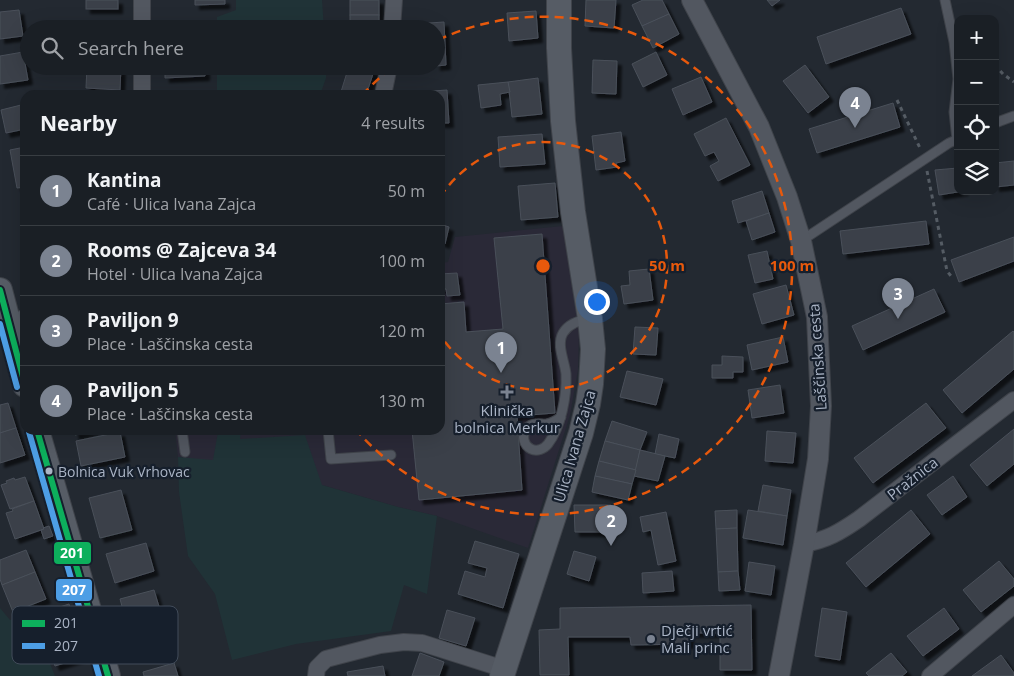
<!DOCTYPE html>
<meta charset="utf-8">
<style>
:root{--surface:#1a1f25;--page:#23272d;--text:#f1f3f6;--muted:#9fa2a7;--line:#383d42;--accent:#7b8391}
body{margin:0;font-family:"Open Sans",sans-serif;background:var(--page);color:var(--text)}
.controls{position:absolute;right:15px;top:15px;display:grid;overflow:hidden;border-radius:10px;box-shadow:0 5px 20px #0002}
.controls button{width:45px;height:45px;display:grid;place-items:center;padding:0;border:0;border-bottom:1px solid var(--line);background:var(--surface);color:var(--text);font:25px sans-serif}
.you{position:absolute;left:596px;top:301px;width:18px;height:18px;margin:-12px;border:4px solid #fff;border-radius:50%;background:#1a73e8;box-shadow:0 0 0 8px #1a73e833}
.badge{display:grid;place-items:center;width:32px;height:32px;border-radius:50%;background:var(--accent);color:#fff;font-size:16px;font-weight:700}
.pin{position:absolute;translate:-50% -41px;filter:drop-shadow(0 1px 2px #0008)}
.pin::after{content:'';position:absolute;top:26px;width:18px;height:15px;background:inherit;clip-path:polygon(0 0,100% 0,50% 100%)}
.list{margin:0;padding:0;list-style:none}
h2{display:flex;justify-content:space-between;align-items:center;height:65px;margin:0;padding:0 20px;font-size:21px}
h2 small{font-size:16px;font-weight:400;color:var(--muted)}
.list li{display:grid;grid-template-columns:32px 1fr auto;gap:15px;align-items:center;box-sizing:border-box;height:70px;padding:0 20px;border-top:1px solid var(--line)}
.list b{display:block;font-size:19px;white-space:nowrap}
.list p{margin:0;font-size:16px;white-space:nowrap;color:var(--muted)}
.list em{font-size:16px;font-style:normal;color:var(--muted)}
.icon{flex:none;width:28px;height:28px;fill:none;stroke:currentColor;stroke-width:2;stroke-linecap:round;stroke-linejoin:round}
.map{position:relative;flex:none;width:1014px;height:676px;overflow:hidden}
.search{position:absolute;background:var(--surface);box-shadow:0 5px 20px #0002;left:20px;top:20px;width:425px;height:55px;display:flex;align-items:center;gap:12px;box-sizing:border-box;padding:0 18px;border-radius:28px;color:var(--muted);font-size:19px}
.panel{position:absolute;background:var(--surface);box-shadow:0 5px 20px #0002;left:20px;top:90px;width:425px;height:345px;border-radius:15px}
.map>svg:first-child{display:block}
.medical{fill:#2a2937}
.green{fill:#203337}
.building{fill:#3a4048;stroke:#4a505a;filter:url(#shadow)}
.lines{fill:none;stroke-linecap:round;stroke-linejoin:round}
.service-casing{stroke:#3f434a;stroke-width:11}
.minor-casing{stroke:#3f434a;stroke-width:18}
.tertiary-casing{stroke:#3f434a;stroke-width:22}
.secondary-casing{stroke:#3f434a;stroke-width:26}
.path{stroke:#555c64;stroke-width:3;stroke-dasharray:4 4;stroke-linecap:butt}
.service{stroke:#525760;stroke-width:9}
.minor{stroke:#525760;stroke-width:16}
.tertiary{stroke:#525760;stroke-width:20}
.secondary{stroke:#565c65;stroke-width:24}
.bus-1-casing{stroke:#161f2c;stroke-width:10}
.bus-2-casing{stroke:#161f2c;stroke-width:10}
.bus-1{stroke:#0daf5c;stroke-width:6}
.bus-2{stroke:#4d9ee5;stroke-width:6}
.ring{fill:none;stroke:#e8590c;stroke-width:2.5;stroke-dasharray:9 6}
.poi-dot{fill:#7b8391;stroke:#161f2c;stroke-width:2}
.bus-dot{fill:#aab4c5;stroke:#161f2c;stroke-width:2}
.labels{text-anchor:middle;dominant-baseline:central;stroke-width:4.5;stroke-linejoin:round;paint-order:stroke}
.bus-label{font-size:14px;fill:#aab4c5;stroke:#161f2c;text-anchor:start}
.street-label{font-size:15px;fill:#aab4c5;stroke:#161f2c}
.poi-label{font-size:15px;fill:#aab4c5;stroke:#161f2c}
.key{fill:#161f2c;stroke:#424c5a;stroke-width:1}
.key-label{font-size:14px;fill:#aab4c5}
.centre{fill:#e8590c;stroke:#161f2c;stroke-width:2.5}
.ring-label{font-size:15px;text-anchor:middle;font-weight:bold;fill:#e8590c;stroke:#161f2c;stroke-width:4.5;stroke-linejoin:round;paint-order:stroke}
.line-badge{stroke:#161f2c;stroke-width:2}
.badge-label{font-size:14px;text-anchor:middle;font-weight:bold;fill:#fff}
</style>
<div class="map">
<svg width="1014" height="676" viewBox="0 0 1014 676">
<defs>
<filter id="shadow"><feDropShadow dx="4.5" dy="4.5" stdDeviation="1" flood-color="#0009"/></filter>
</defs>
<rect width="100%" height="100%" fill="#232931"/>
<!-- medical -->
<polygon class="medical" points="563,226 579,332 578,370 570,415 528,548 437,516 398,507 322,485 178,457 175,430 440,430 440,263 448,262 455,237"/>
<!-- green -->
<g class="green">
<polygon points="236,0 322,0 324,29 217,29 217,17 236,10"/>
<polygon points="217,66 326,66 326,78 320,95 217,95"/>
<polygon points="241,430 240,439 305,435 322,485 398,507 437,516 427,594 404,585 391,631 296,644 232,660 215,594 188,556 179,492 178,457 213,460 218,432"/>
<polygon points="0,608 10,620 30,614 55,676 0,676"/>
</g>
<!-- building -->
<g class="building">
<rect x="86" y="0" width="32" height="9"/>
<polygon points="195,0 225,0 225,4 195,5"/>
<rect x="350" y="0" width="29" height="15"/>
<polygon points="586,0 616,0 614,28 585,26"/>
<polygon points="643,0 662,0 669,14 642,26 632,5"/>
<polygon points="767,0 780,0 772,6"/>
<polygon points="901,8 911,34 826,64 817,37"/>
<polygon points="19,10 23,36 0,39 0,12"/>
<polygon points="536,11 538,38 509,41 507,13"/>
<polygon points="669,14 679,34 653,48 642,26"/>
<rect x="350" y="15" width="29" height="14"/>
<polygon points="444,22 446,65 436,66 436,29 415,29 414,24"/>
<polygon points="203,24 203,29 163,29 163,25"/>
<polygon points="23,52 28,80 0,84 0,56"/>
<polygon points="656,52 667,75 643,87 632,64"/>
<polygon points="593,60 617,61 616,94 592,93"/>
<polygon points="805,65 829,97 808,113 783,81"/>
<polygon points="87,66 121,66 120,90 86,88"/>
<polygon points="165,66 205,66 205,76 165,78"/>
<polygon points="349,66 359,66 374,71 366,95 340,95"/>
<polygon points="701,77 712,102 683,115 672,89"/>
<polygon points="538,78 542,114 512,117 508,82"/>
<polygon points="508,82 510,92 500,94 501,105 481,108 478,85"/>
<polygon points="447,90 449,123 440,123 440,95 419,95 419,92"/>
<polygon points="893,103 900,127 817,153 809,129"/>
<polygon points="25,104 25,129 6,133 1,110"/>
<polygon points="726,118 750,165 718,181 710,166 719,161 714,152 705,156 694,134"/>
<polygon points="621,132 625,161 616,163 617,167 596,170 592,136"/>
<polygon points="542,134 545,164 500,167 498,137"/>
<polygon points="25,147 25,187 17,188 10,150"/>
<polygon points="1014,161 1014,185 995,187 995,163"/>
<polygon points="958,168 958,191 964,191 939,195 935,170"/>
<polygon points="555,183 558,217 521,220 518,186"/>
<polygon points="762,191 769,213 738,223 732,201"/>
<polygon points="769,213 775,232 752,240 746,221"/>
<polygon points="926,221 929,244 843,254 840,231"/>
<polygon points="440,224 449,227 445,244 440,242"/>
<polygon points="542,234 555,413 517,416 522,490 419,500 412,430 440,430 440,304 464,302 466,332 503,329 494,238"/>
<polygon points="1014,237 1014,261 959,282 951,260"/>
<polygon points="767,251 773,279 755,283 748,255"/>
<polygon points="25,263 25,283 21,264"/>
<polygon points="649,269 653,300 624,304 621,286 630,285 629,271"/>
<polygon points="457,273 460,295 447,296 446,289 440,289 440,274"/>
<polygon points="786,285 794,315 762,324 753,294"/>
<polygon points="934,289 945,312 863,350 852,326"/>
<polygon points="635,327 658,328 656,355 633,354"/>
<polygon points="1013,331 1014,332 1014,369 962,413 943,390"/>
<polygon points="783,337 788,362 752,370 747,345"/>
<polygon points="722,356 743,357 743,372 733,372 733,378 712,378 712,365 722,365"/>
<polygon points="627,371 663,379 656,405 620,397"/>
<polygon points="780,385 784,413 752,418 748,390"/>
<polygon points="8,403 16,428 0,433 0,405"/>
<polygon points="926,403 946,428 873,483 854,458"/>
<polygon points="612,421 647,432 640,450 605,441"/>
<polygon points="16,428 25,455 0,463 0,433"/>
<polygon points="1014,429 1014,464 987,486 970,465"/>
<polygon points="74,430 95,430 75,435"/>
<polygon points="767,431 796,433 793,463 765,461"/>
<polygon points="120,432 125,457 81,466 76,441"/>
<polygon points="659,434 679,439 675,458 655,454"/>
<polygon points="605,441 640,450 636,470 599,461"/>
<polygon points="640,450 665,456 658,481 634,476"/>
<polygon points="599,461 636,470 632,484 595,476"/>
<polygon points="595,476 632,484 628,500 592,492"/>
<polygon points="953,476 967,497 942,515 927,495"/>
<polygon points="25,477 34,501 10,509 1,485 7,483 6,481 14,478 15,480"/>
<polygon points="763,485 791,490 787,516 758,511"/>
<polygon points="121,490 132,530 100,538 89,498"/>
<polygon points="34,501 44,529 15,539 6,513 13,511 12,509"/>
<polygon points="574,505 611,505 611,532 575,532"/>
<polygon points="737,510 737,528 716,529 715,511"/>
<polygon points="748,510 787,516 783,545 743,538"/>
<polygon points="911,510 930,534 866,587 846,563"/>
<polygon points="666,512 676,561 658,565 651,530 643,532 640,517"/>
<polygon points="49,526 53,536 44,539 41,530 44,529 43,528"/>
<polygon points="737,528 738,571 718,572 716,529"/>
<polygon points="475,541 519,554 503,608 458,594 465,571 485,577 487,568 468,563"/>
<polygon points="146,543 154,571 115,583 106,554"/>
<polygon points="26,550 35,572 2,585 0,579 0,560"/>
<polygon points="574,551 596,557 589,581 567,574"/>
<polygon points="999,561 1014,579 1014,586 981,612 963,590"/>
<polygon points="749,562 775,566 771,595 745,591"/>
<polygon points="672,571 674,591 643,593 642,573"/>
<polygon points="738,571 740,590 719,591 718,572"/>
<polygon points="35,572 46,599 13,612 2,585"/>
<polygon points="154,590 170,643 135,653 120,599"/>
<polygon points="69,604 86,656 55,666 38,614"/>
<polygon points="751,605 752,670 720,670 720,633 689,633 689,644 631,645 630,637 568,637 569,675 540,675 539,630 560,629 560,608"/>
<polygon points="822,608 847,612 840,660 815,656"/>
<polygon points="944,608 959,629 923,656 907,636"/>
<polygon points="447,610 475,618 466,646 439,638"/>
<polygon points="420,653 444,662 439,676 412,676"/>
<polygon points="891,653 907,672 902,676 869,676 866,673"/>
<polygon points="1001,655 1014,673 1014,676 972,676"/>
<polygon points="174,663 178,676 144,676 143,672"/>
<polygon points="383,666 385,676 348,676 347,672"/>
</g>
<g class="lines">
<!-- service casing -->
<g class="service-casing">
<g id="service">
<polyline points="945,0 954,42 958,79 954,112 957,140"/>
<polyline points="995,123 1014,116"/>
<polyline points="801,241 949,143 958,139"/>
<path d="M 561,417 C 557,420 552,423 547,424 C 543,425 540,423 536,424 C 528,424 522,432 524,440 C 525,444 527,447 531,449 C 537,452 544,449 548,444 C 561,427 567,396 566,374 C 565,362 556,345 563,333 C 569,323 580,320 590,319"/>
<polyline points="182,430 185,452"/>
<polyline points="328,430 331,459 391,455"/>
</g>
</g>
<!-- minor casing -->
<g class="minor-casing">
<g id="minor">
<polyline points="142,29 142,0"/>
<polyline points="392,29 394,0"/>
<polyline points="142,95 142,66"/>
<polyline points="383,95 389,66"/>
<polyline points="8,323 25,318"/>
<path d="M 804,544 C 827,540 840,532 859,519 L 1014,400"/>
<polyline points="316,676 317,668 326,659 380,645 404,642 422,643 504,669"/>
<polyline points="930,676 1014,605"/>
</g>
</g>
<!-- tertiary casing -->
<g class="tertiary-casing">
<polyline id="tertiary" points="692,0 759,127 787,197 801,241 817,317 821,406 818,459 804,544 779,676"/>
</g>
<!-- secondary casing -->
<g class="secondary-casing">
<g id="secondary">
<polyline points="0,290 25,385"/>
<polyline points="37,430 108,676"/>
<polyline points="502,676 581,433 588,404 591,384 593,349 590,319 573,212 563,121 559,48 559,0"/>
</g>
</g>
<!-- path -->
<g class="path">
<polyline points="995,65 1003,74 1014,82"/>
<polyline points="897,100 920,148"/>
<polyline points="927,171 947,271 951,276 954,277"/>
</g>
<!-- service -->
<use href="#service" class="service"/>
<!-- minor -->
<use href="#minor" class="minor"/>
<!-- tertiary -->
<use href="#tertiary" class="tertiary"/>
<!-- secondary -->
<use href="#secondary" class="secondary"/>
<!-- bus-1 casing -->
<g class="bus-1-casing">
<g id="bus-1">
<polyline points="0,290 25,385"/>
<polyline points="37,430 108,676"/>
</g>
</g>
<!-- bus-2 casing -->
<g class="bus-2-casing">
<g id="bus-2">
<polyline points="0,324 17,387"/>
<polyline points="29,432 99,676"/>
</g>
</g>
<!-- bus-1 -->
<use href="#bus-1" class="bus-1"/>
<!-- bus-2 -->
<use href="#bus-2" class="bus-2"/>
</g>
<!-- distance rings -->
<g class="ring">
<path d="M440 197A124 124 0 1 1 440 335"/>
<path d="M362 95A249 249 0 0 1 393 67M438 40A249 249 0 1 1 357 431"/>
</g>
<!-- markers -->
<g class="poi-dot">
<path d="M504.5 384.5h5v5h5v5h-5v5h-5v-5h-5v-5h5z"/>
<circle cx="651" cy="639" r="5"/>
</g>
<circle class="bus-dot" cx="49" cy="471" r="4.5"/>
<g class="labels">
<!-- bus labels -->
<g class="bus-label">
<text x="58" y="471">Bolnica Vuk Vrhovac</text>
</g>
<!-- street labels -->
<g class="street-label">
<text transform="translate(817 357) rotate(-94)">Laščinska cesta</text>
<text transform="translate(574 446) rotate(-74)">Ulica Ivana Zajca</text>
<text transform="translate(912 478) rotate(-38)">Pražnica</text>
</g>
<!-- poi labels -->
<g class="poi-label">
<text x="507" y="410">Klinička<tspan x="507" dy="17">bolnica Merkur</tspan></text>
<text x="661" y="630" text-anchor="start">Dječji vrtić<tspan x="661" dy="17">Mali princ</tspan></text>
</g>
</g>
<!-- legend -->
<rect x="12" y="606" width="166" height="58" rx="8" class="key"/>
<rect x="22" y="620" width="23" height="7" fill="#0daf5c"/>
<rect x="22" y="643" width="23" height="6" fill="#4d9ee5"/>
<g class="key-label">
<text x="54" y="628">201</text>
<text x="54" y="651">207</text>
</g>
<circle cx="543" cy="266" r="8" class="centre"/>
<g class="ring-label">
<text x="667" y="271">50 m</text>
<text x="792" y="271">100 m</text>
</g>
<g class="line-badge">
<rect x="53" y="541" width="39" height="24" rx="5" fill="#0daf5c"/>
<rect x="55" y="578" width="38" height="24" rx="5" fill="#4d9ee5"/>
</g>
<g class="badge-label">
<text x="72" y="558">201</text>
<text x="74" y="595">207</text>
</g>
</svg>
<div class="controls">
<button>+</button>
<button>−</button>
<button><svg class="icon" aria-label="locate" viewBox="0 0 24 24"><circle cx="12" cy="12" r="6"/><path d="M12 2v4M12 18v4M2 12h4M18 12h4"/></svg></button>
<button><svg class="icon" aria-label="layers" viewBox="0 0 24 24"><path d="M12 4l9 5-9 5-9-5zM3 14l9 5 9-5"/></svg></button>
</div>
<div class="you"></div>
<div class="pin badge" style="left:501px;top:373px">1</div>
<div class="pin badge" style="left:611px;top:546px">2</div>
<div class="pin badge" style="left:898px;top:319px">3</div>
<div class="pin badge" style="left:855px;top:128px">4</div>
<div class="search"><svg class="icon" aria-label="search" viewBox="0 0 24 24"><circle cx="10" cy="10" r="6"/><path d="M15 15l6 6"/></svg>Search here</div>
<section class="panel">
<h2>Nearby<small>4 results</small></h2>
<ul class="list">
<li><span class="badge">1</span><div><b>Kantina</b><p>Café · Ulica Ivana Zajca</p></div><em>50 m</em></li>
<li><span class="badge">2</span><div><b>Rooms @ Zajceva 34</b><p>Hotel · Ulica Ivana Zajca</p></div><em>100 m</em></li>
<li><span class="badge">3</span><div><b>Paviljon 9</b><p>Place · Laščinska cesta</p></div><em>120 m</em></li>
<li><span class="badge">4</span><div><b>Paviljon 5</b><p>Place · Laščinska cesta</p></div><em>130 m</em></li>
</ul>
</section>
</div>
